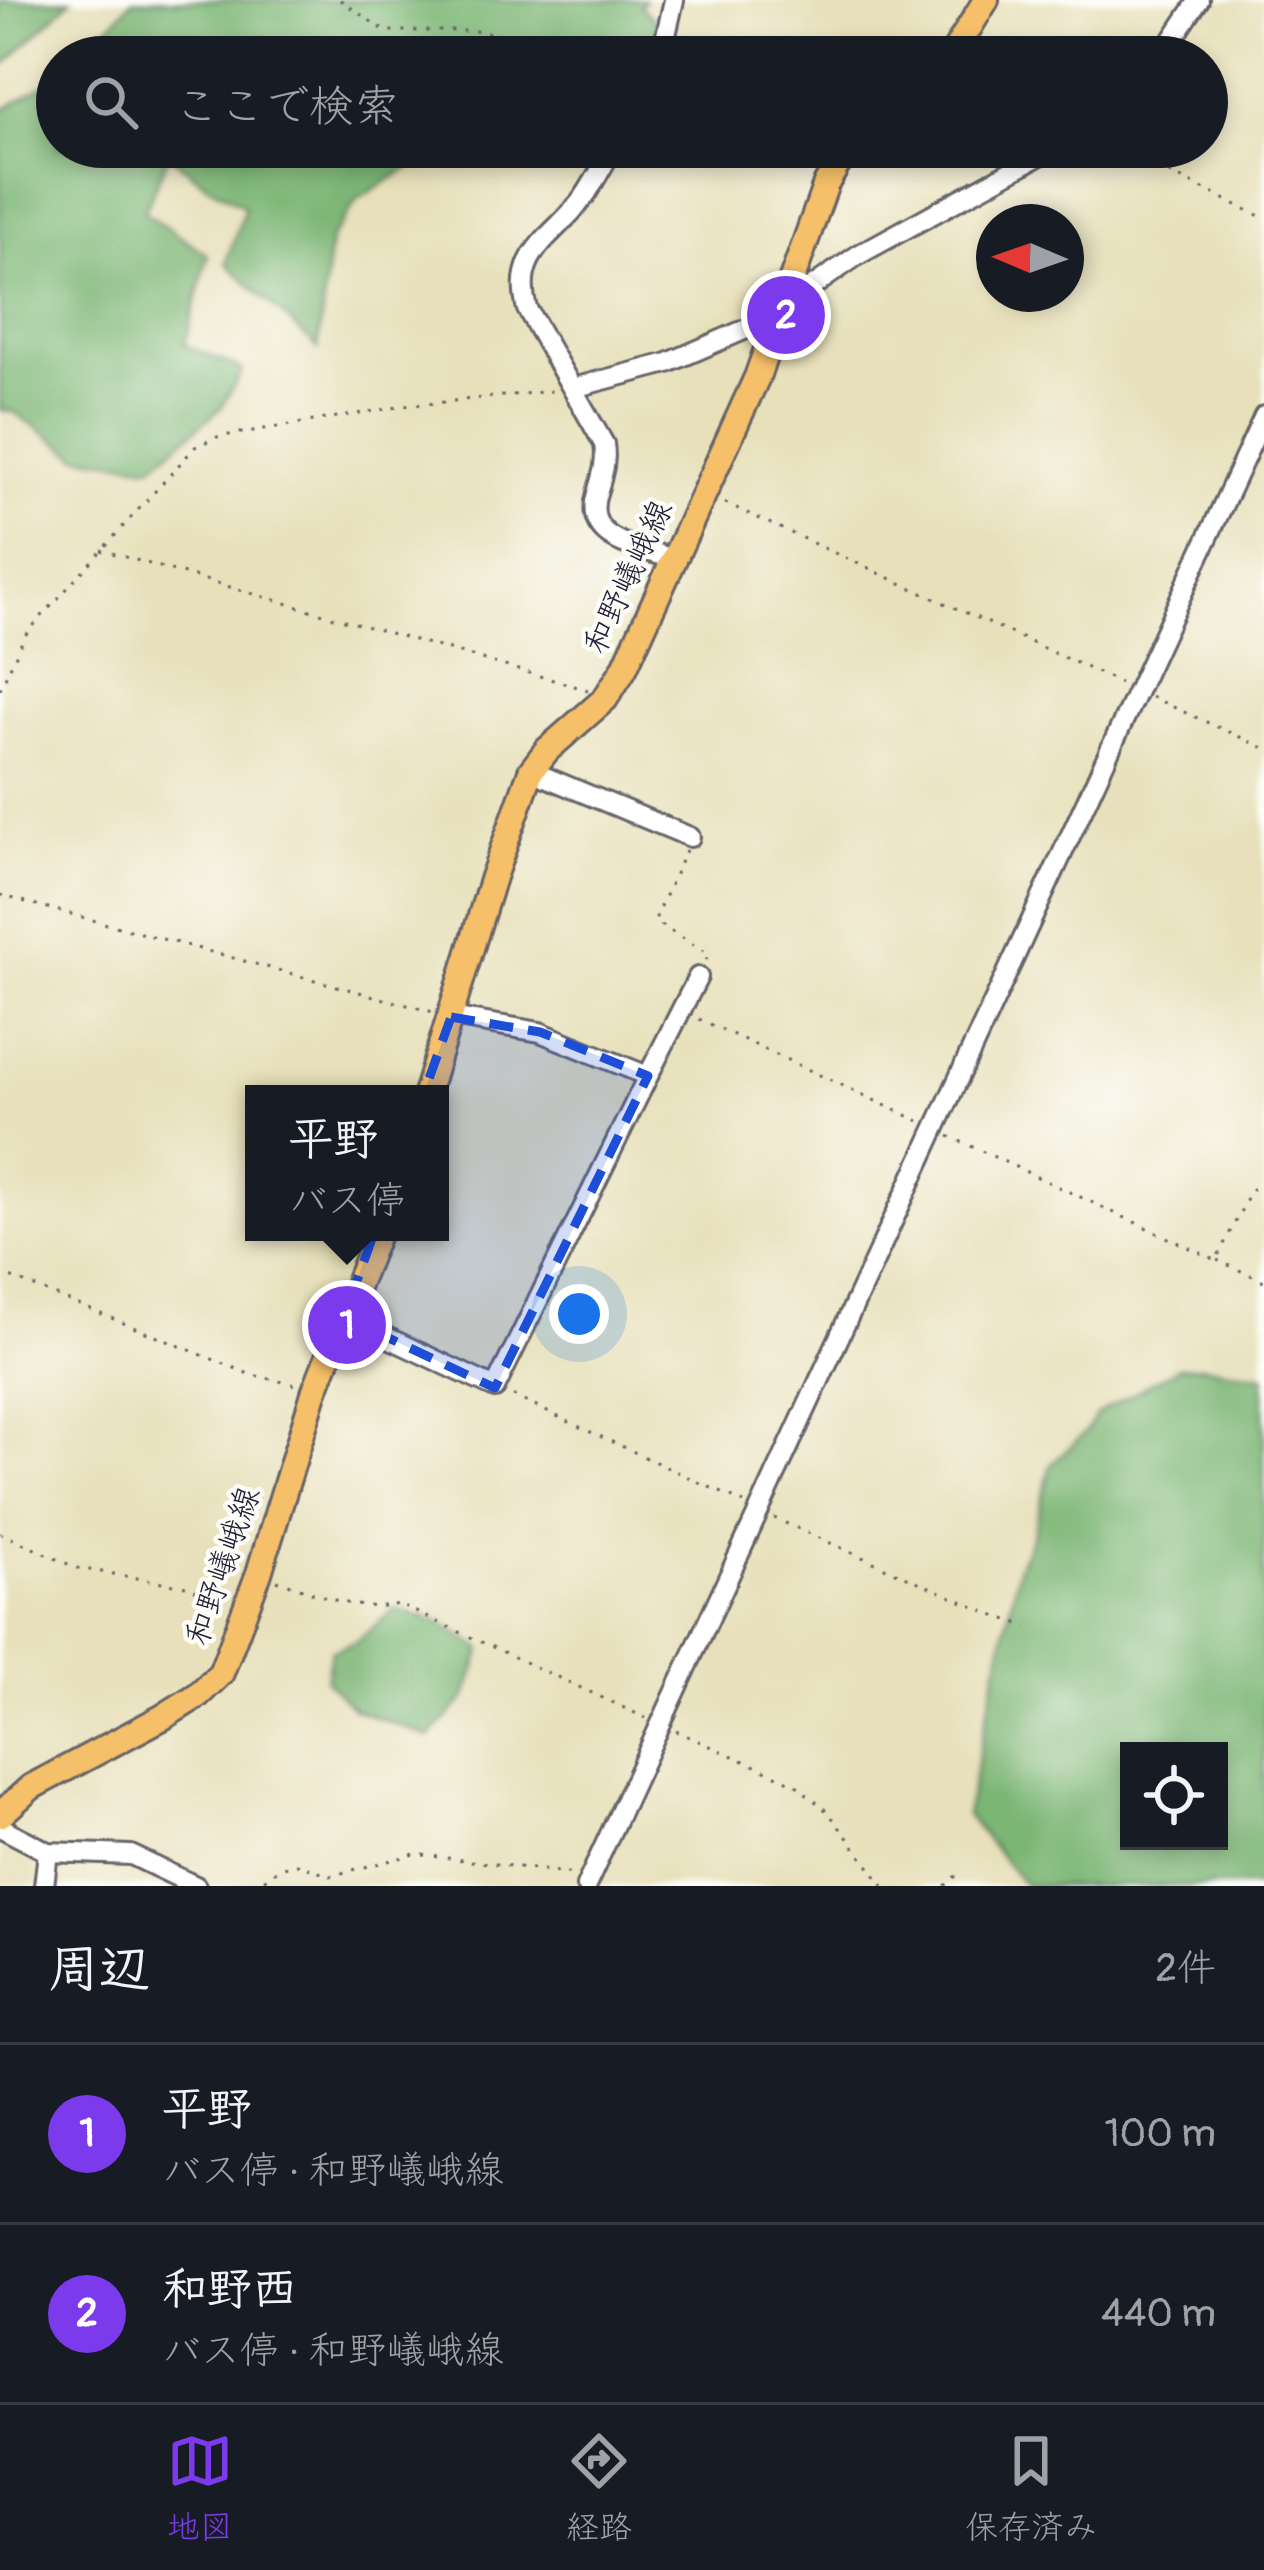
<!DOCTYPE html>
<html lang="ja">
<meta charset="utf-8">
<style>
:root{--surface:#171b24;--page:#20242c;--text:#f1f3f6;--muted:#9ea1a6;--line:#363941;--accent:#7c3aed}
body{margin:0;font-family:Pangolin,"Klee One",sans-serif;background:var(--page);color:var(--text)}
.controls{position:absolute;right:36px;bottom:36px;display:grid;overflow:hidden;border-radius:0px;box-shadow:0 6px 18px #0003}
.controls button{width:108px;height:108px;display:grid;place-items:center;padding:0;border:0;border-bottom:3px solid var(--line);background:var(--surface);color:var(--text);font:60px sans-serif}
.compass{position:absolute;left:976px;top:204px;width:108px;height:108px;border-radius:50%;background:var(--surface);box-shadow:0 6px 18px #0003;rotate:272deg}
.you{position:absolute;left:579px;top:1314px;width:42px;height:42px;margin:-30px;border:9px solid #fff;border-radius:50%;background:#1a73e8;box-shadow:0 0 0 18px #1a73e833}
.badge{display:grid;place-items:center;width:78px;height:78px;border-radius:50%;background:var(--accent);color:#fff;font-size:39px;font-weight:700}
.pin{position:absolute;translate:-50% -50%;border:6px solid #fff;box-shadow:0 3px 12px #0006}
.popup{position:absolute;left:245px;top:1085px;width:204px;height:156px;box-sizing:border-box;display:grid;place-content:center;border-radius:0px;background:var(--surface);filter:drop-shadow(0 3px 9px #0005);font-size:39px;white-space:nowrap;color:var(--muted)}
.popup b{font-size:45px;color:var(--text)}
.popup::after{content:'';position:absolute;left:50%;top:100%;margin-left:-24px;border:24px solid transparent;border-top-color:var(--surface)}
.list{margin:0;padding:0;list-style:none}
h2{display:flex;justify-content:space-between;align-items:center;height:156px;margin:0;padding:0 48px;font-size:51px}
h2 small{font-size:39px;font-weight:400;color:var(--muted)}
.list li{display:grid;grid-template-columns:78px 1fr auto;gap:36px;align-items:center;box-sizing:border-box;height:180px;padding:0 48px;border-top:3px solid var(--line)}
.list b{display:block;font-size:45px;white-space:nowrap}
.list p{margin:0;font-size:39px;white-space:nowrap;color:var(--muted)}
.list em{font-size:39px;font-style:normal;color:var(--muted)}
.icon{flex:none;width:66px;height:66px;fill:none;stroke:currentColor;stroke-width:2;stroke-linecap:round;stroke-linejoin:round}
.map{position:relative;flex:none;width:1264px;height:1886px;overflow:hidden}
.search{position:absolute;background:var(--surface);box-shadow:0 6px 18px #0003;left:36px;right:36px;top:36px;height:132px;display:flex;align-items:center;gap:30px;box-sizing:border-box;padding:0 42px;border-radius:66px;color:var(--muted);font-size:45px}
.sheet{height:516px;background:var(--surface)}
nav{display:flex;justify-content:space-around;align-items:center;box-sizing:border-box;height:168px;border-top:3px solid var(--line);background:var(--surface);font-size:33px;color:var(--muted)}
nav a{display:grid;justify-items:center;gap:6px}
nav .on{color:var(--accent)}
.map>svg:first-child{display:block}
.forest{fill:#7cb674;stroke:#4f6c58;stroke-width:3;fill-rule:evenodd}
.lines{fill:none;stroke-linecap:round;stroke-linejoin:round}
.minor-casing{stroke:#676467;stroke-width:24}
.major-casing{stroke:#676467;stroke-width:30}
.path{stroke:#676467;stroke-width:3;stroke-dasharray:3 9;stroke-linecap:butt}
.minor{stroke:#fff;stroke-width:18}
.major{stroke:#f6c06b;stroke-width:24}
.marked{fill:#1d4ed8;fill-opacity:0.2;stroke:#1d4ed8;stroke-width:9;stroke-dasharray:24 15;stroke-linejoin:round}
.labels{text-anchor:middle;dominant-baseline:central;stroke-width:9;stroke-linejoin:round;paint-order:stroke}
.street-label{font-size:33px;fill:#22223b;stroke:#fdfcf7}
</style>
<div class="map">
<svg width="1264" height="1886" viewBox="0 0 1264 1886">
<rect width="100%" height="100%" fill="#fdfcf7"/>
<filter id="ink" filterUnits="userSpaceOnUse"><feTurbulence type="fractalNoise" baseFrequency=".00833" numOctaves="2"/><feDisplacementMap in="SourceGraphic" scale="24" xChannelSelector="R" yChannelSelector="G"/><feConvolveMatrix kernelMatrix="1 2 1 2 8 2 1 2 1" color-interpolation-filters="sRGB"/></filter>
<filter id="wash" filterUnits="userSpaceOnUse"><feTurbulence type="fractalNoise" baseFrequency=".004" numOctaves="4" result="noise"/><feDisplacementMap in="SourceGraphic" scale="48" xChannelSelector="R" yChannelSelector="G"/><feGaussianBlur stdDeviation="2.7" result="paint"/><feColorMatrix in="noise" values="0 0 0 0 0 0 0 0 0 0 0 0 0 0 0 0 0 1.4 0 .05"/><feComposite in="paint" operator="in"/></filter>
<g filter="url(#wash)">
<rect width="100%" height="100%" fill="#e7e0ba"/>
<!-- forest -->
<g class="forest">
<polygon points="0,0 71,0 0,69"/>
<path d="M 132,0 L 645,0 L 640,6 L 661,27 L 649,57 C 629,56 614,38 596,36 C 579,34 534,45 524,57 L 82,57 Z"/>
<polygon points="57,77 57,147 444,147 358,199 330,240 318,348 226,263 245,207 207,185 169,155 144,212 208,255 185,345 243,370 221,408 152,466 78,456 14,412 0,410 0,112"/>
<path d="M 1202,1366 L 1264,1375 L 1264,1886 L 1025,1886 L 966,1815 L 1019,1565 L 1032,1537 L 1051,1465 L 1085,1433 L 1097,1414 L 1179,1367 ZM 1219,1751 L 1219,1841 L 1129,1841 L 1129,1751 Z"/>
<polygon points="395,1609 437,1621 482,1649 466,1697 430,1737 354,1709 326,1681 331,1651 356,1642"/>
</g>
</g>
<g filter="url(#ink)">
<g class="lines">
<!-- minor casing -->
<g class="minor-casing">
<g id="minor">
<polyline points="661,57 674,0"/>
<polyline points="1161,57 1199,0"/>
<path d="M 614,147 C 604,163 595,181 584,197 C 555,237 511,251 527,309 L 604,444 C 607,462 602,476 597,493 C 582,542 638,547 674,559"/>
<polyline points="573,388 668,363 760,323 858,255 1055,147"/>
<polyline points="531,771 690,837"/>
<polyline points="451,1017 540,1032 648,1076 698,977"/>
<polyline points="344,1317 495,1388 648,1076"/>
<polyline points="0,1827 48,1852 131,1855 196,1886"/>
<polyline points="44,1886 48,1852"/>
<polyline points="586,1886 1264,416"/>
</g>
</g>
<!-- major casing -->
<g class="major-casing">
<g id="major">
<polyline points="951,57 986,0"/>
<polyline points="426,1094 493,877 531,771 547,750 605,699 624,669 757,377 826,184 839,162 859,147"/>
<polyline points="0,1815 31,1787 163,1717 198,1695 221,1673 259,1573 315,1390 378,1232"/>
</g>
</g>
<!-- path -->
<g class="path">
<polyline points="340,0 385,31 475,31 630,51 636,57"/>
<polyline points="775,147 810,172"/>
<polyline points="1115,147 1264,218"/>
<polyline points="725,503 1120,683"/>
<polyline points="101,550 588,690"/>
<polyline points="0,689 25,635 195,447 217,437 404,406 552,391"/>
<polyline points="1151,697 1264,748"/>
<polyline points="686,850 656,915 657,923 709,954 706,960"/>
<polyline points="0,895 433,1012"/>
<polyline points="699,1019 919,1121"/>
<polyline points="949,1136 1216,1260 1252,1189 1264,1184"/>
<polyline points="1217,1260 1264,1281"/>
<polyline points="0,1273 249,1374 296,1385"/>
<polyline points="513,1396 744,1503"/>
<polyline points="774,1518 995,1616 1028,1626"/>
<polyline points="0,1533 77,1568 186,1586 227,1604"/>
<path d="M 277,1580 C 318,1594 355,1613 399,1604 L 646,1718"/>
<polyline points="676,1731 794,1783 828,1812 884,1886"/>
<polyline points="254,1886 283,1867 297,1864 330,1876 415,1854 575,1874"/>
<polyline points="945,1886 958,1874"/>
</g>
<!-- minor -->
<use href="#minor" class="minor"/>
<!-- major -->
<use href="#major" class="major"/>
</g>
</g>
<!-- marked area -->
<path class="marked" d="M 451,1017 L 540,1032 L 648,1076 L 495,1388 L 344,1317 Z"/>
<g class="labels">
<!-- street labels -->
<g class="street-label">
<text transform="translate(628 577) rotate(-65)">和野嶬峨線</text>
<text transform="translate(223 1566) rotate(-71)">和野嶬峨線</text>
</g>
</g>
</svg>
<div class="controls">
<button><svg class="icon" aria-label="locate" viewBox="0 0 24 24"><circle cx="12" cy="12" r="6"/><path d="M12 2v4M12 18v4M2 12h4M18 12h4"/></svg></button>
</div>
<svg class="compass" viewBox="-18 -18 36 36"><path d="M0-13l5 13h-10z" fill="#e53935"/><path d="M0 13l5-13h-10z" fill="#9ea1a6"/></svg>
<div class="you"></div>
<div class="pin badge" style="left:347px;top:1325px">1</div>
<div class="popup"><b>平野</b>バス停</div>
<div class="pin badge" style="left:786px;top:315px">2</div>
<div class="search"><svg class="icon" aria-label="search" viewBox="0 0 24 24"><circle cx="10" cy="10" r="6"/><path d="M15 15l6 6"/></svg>ここで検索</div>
</div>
<section class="sheet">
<h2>周辺<small>2件</small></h2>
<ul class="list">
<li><span class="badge">1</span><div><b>平野</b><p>バス停 · 和野嶬峨線</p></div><em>100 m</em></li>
<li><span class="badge">2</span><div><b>和野西</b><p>バス停 · 和野嶬峨線</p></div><em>440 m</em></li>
</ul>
</section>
<nav>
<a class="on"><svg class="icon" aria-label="map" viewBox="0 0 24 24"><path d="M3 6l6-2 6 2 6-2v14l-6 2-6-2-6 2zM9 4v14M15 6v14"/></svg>地図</a>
<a><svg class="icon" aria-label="directions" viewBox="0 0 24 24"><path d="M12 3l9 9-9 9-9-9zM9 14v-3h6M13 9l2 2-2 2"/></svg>経路</a>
<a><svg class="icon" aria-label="saved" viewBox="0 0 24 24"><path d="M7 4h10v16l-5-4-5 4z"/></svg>保存済み</a>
</nav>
